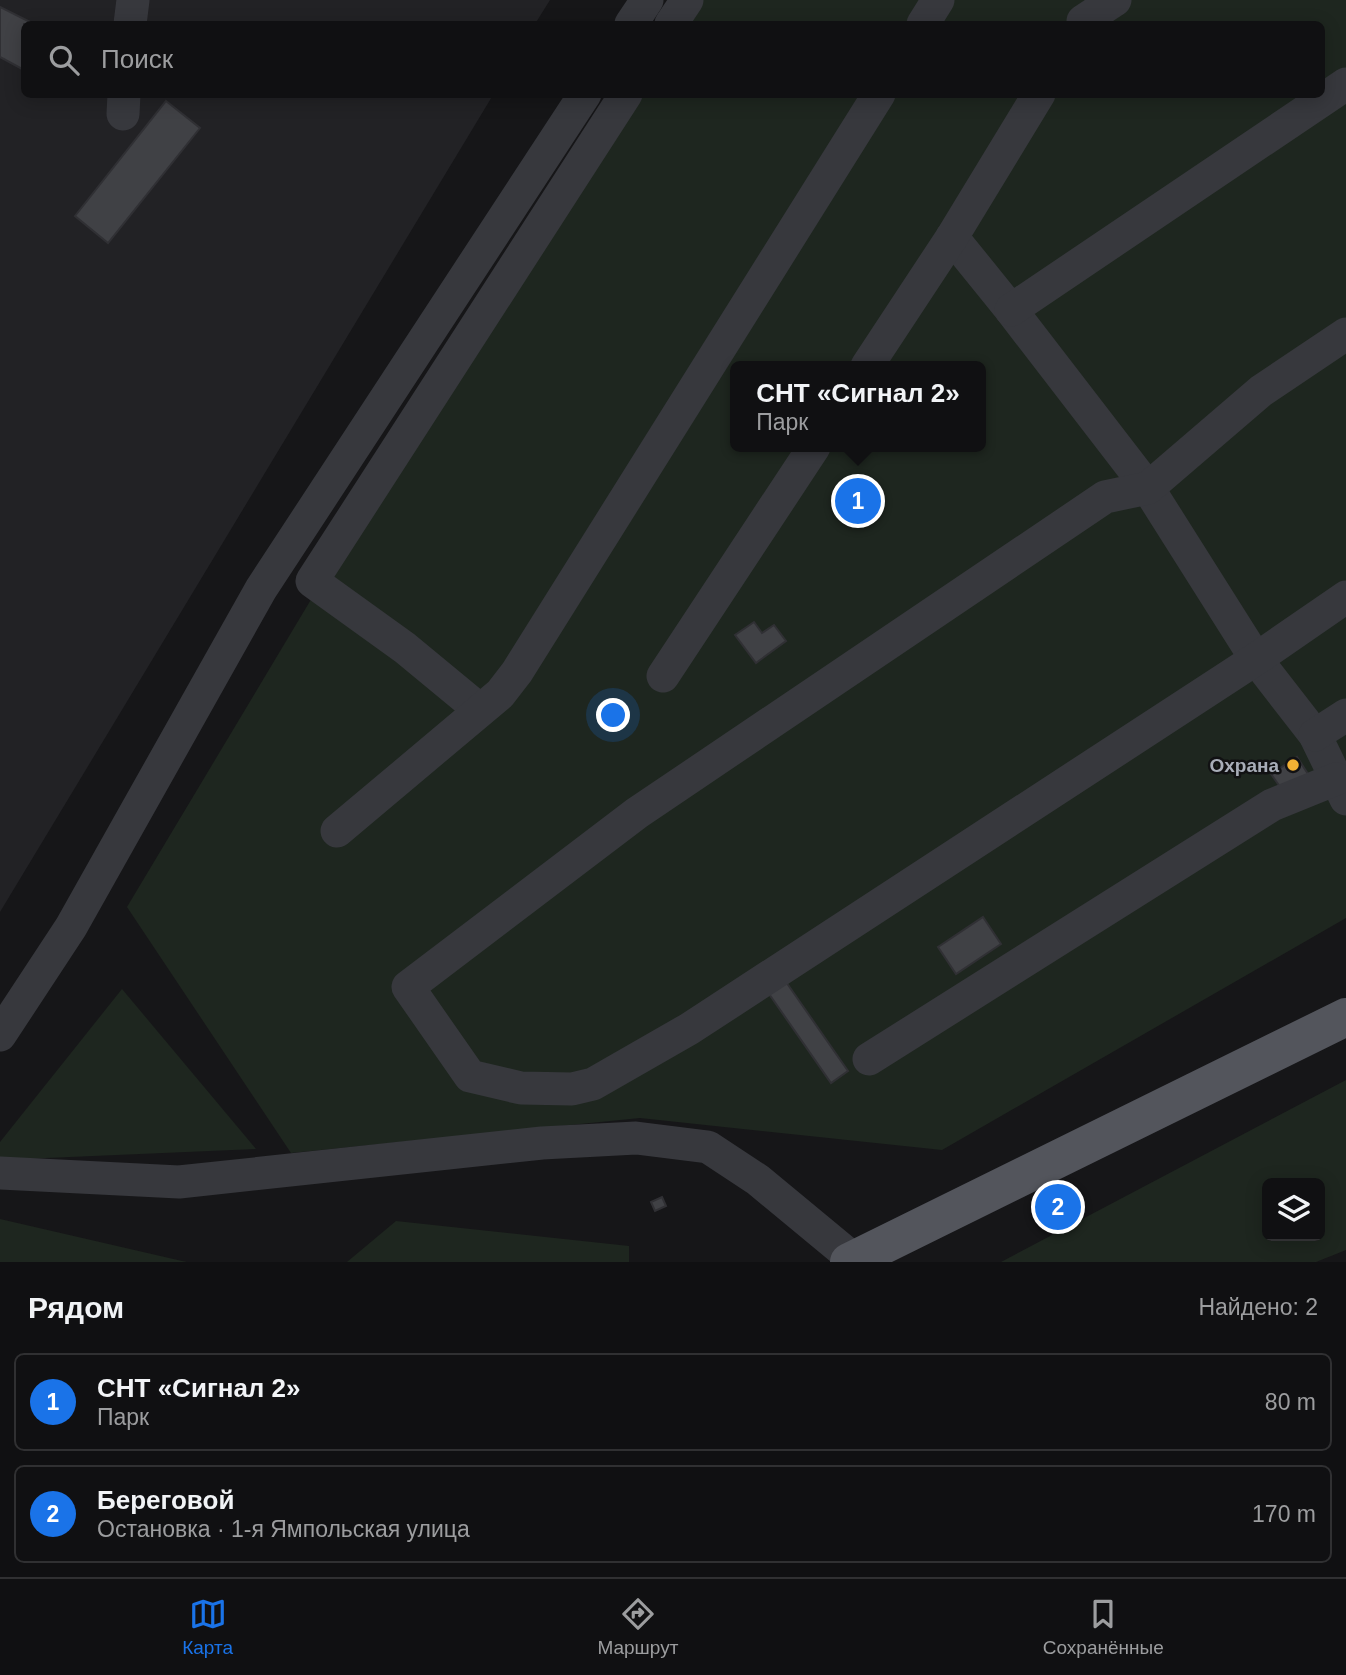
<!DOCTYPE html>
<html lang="ru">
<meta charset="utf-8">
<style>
:root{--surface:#101012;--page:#1e1e20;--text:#f1f3f6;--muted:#9c9d9f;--line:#303032;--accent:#1a73e8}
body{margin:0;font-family:Helvetica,sans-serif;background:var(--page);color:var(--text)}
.controls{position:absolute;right:21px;bottom:21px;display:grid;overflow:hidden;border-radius:10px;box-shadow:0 4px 18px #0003}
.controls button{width:63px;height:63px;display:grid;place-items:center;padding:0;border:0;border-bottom:2px solid var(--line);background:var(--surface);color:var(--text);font:35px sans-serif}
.you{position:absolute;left:614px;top:716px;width:24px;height:24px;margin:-18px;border:5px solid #fff;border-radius:50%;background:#1a73e8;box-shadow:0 0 0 10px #1a73e833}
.badge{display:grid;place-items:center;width:46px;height:46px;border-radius:50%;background:var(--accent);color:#fff;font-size:23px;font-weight:700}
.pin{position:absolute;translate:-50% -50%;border:4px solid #fff;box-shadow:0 2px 7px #0006}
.popup{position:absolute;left:730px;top:361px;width:256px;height:91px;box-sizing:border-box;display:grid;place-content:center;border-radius:10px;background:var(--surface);filter:drop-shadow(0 2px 5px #0005);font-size:23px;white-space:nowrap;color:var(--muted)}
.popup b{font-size:26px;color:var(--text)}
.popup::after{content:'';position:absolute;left:50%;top:100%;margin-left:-14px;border:14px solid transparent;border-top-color:var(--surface)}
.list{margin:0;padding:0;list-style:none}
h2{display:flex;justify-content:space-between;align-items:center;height:91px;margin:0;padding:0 28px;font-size:30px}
h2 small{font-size:23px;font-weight:400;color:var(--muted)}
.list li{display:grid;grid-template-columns:46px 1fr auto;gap:21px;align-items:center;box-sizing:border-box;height:98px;margin:0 14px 14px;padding:0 14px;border:2px solid var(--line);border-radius:10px}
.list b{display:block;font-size:26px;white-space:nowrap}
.list p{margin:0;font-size:23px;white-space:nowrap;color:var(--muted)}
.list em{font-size:23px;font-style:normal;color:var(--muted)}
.icon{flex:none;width:38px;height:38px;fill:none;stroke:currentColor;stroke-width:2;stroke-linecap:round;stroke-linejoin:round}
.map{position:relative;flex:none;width:1346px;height:1262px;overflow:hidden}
.search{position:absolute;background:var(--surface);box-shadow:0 4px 18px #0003;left:21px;right:21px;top:21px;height:77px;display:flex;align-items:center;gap:18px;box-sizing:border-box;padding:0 24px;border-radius:10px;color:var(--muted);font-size:26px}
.sheet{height:315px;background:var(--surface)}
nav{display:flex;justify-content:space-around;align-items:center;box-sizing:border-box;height:98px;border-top:2px solid var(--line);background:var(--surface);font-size:19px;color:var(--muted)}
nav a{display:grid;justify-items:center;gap:4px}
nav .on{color:var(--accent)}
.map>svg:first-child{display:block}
.built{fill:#222225}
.green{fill:#1e261f;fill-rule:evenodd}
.building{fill:#404145;stroke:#303034;stroke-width:2}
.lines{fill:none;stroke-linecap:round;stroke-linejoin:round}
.minor{stroke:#37383d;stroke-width:33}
.major{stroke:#53555c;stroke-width:38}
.poi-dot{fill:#f2b134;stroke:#111113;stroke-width:2.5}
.labels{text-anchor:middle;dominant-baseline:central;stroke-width:5;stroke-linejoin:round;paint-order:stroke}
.poi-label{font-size:19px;font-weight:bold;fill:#a8adb8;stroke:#111113;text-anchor:end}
</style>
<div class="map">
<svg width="1346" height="1262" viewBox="0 0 1346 1262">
<rect width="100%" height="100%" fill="#161618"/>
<!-- built -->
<polygon class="built" points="0,0 550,0 535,24 24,24 24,94 493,95 0,912"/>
<!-- green -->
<g class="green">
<path d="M 670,0 L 1346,0 L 1346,918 L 942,1150 L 640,1118 L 291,1153 L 127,907 L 613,95 L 1322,94 L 1322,24 L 655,24 ZM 736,366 L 980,366 L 980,447 L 736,447 Z"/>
<polygon points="122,989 256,1149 0,1160 0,1142"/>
<path d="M 1346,1080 L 1346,1250 L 1316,1262 L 1001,1262 ZM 1320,1183 L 1320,1236 L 1267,1236 L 1267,1183 Z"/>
<polygon points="0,1219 182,1261 187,1262 0,1262"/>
<polygon points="396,1221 629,1246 629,1262 347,1262"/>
</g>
<!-- building -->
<g class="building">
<polygon points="0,7 34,24 24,24 24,70 0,57"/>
<polygon points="166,101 200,128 108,243 75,216"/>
<polygon points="754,622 762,633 774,625 786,641 756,663 735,635"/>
<polygon points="1297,757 1308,774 1283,791 1271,774"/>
<polygon points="983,917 1001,944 956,974 938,947"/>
<polygon points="784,979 848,1071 831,1083 767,991"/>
<polygon points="662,1197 666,1206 655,1211 651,1202"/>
</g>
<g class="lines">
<!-- minor -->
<g class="minor">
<polyline points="1083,21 1115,0"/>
<polyline points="130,24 133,0"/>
<polyline points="631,24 647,0"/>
<polyline points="671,24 687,0"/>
<polyline points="923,24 938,0"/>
<polyline points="123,114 124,94"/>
<polyline points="952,237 1011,310 1148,488 1256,659 1315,735 1346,799"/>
<polyline points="1011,310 1346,84"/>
<polyline points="1346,334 1261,391 1148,488 1105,497 637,813 408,987 470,1076 521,1088 572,1089 593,1084 689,1029 1256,659 1346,597"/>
<polyline points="867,366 952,237 1039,94"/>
<polyline points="663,676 814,447"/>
<polyline points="480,710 405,648 312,581 626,94"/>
<polyline points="1315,735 1346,715"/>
<polyline points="337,831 500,694 517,672 879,94"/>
<polyline points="0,1035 71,927 261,589 585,94"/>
<polyline points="869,1059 1272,805 1336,779"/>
<polyline points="0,1173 179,1182 542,1143 636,1138 708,1147 758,1180 857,1262"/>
</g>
<!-- major -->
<polyline class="major" points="849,1262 1346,1017"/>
</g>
<!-- markers -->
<circle class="poi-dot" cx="1293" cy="765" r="7"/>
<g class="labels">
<!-- poi labels -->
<g class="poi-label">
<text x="1279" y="765">Охрана</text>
</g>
</g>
</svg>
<div class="controls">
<button><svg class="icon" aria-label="layers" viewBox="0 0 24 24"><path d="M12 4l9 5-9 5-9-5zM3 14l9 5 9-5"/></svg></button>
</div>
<div class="you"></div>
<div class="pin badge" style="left:858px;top:501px">1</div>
<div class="popup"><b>СНТ «Сигнал 2»</b>Парк</div>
<div class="pin badge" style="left:1058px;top:1207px">2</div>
<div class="search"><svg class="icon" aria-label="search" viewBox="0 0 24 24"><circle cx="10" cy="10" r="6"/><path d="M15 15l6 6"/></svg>Поиск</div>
</div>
<section class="sheet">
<h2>Рядом<small>Найдено: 2</small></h2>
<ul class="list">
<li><span class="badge">1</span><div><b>СНТ «Сигнал 2»</b><p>Парк</p></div><em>80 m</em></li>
<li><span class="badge">2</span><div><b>Береговой</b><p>Остановка · 1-я Ямпольская улица</p></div><em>170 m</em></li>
</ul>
</section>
<nav>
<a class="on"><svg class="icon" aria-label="map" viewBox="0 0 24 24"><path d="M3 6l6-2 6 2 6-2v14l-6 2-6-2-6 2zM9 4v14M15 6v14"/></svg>Карта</a>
<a><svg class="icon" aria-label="directions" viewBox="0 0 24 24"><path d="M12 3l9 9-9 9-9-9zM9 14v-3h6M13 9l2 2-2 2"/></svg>Маршрут</a>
<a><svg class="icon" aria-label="saved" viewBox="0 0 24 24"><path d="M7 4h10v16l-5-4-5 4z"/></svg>Сохранённые</a>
</nav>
